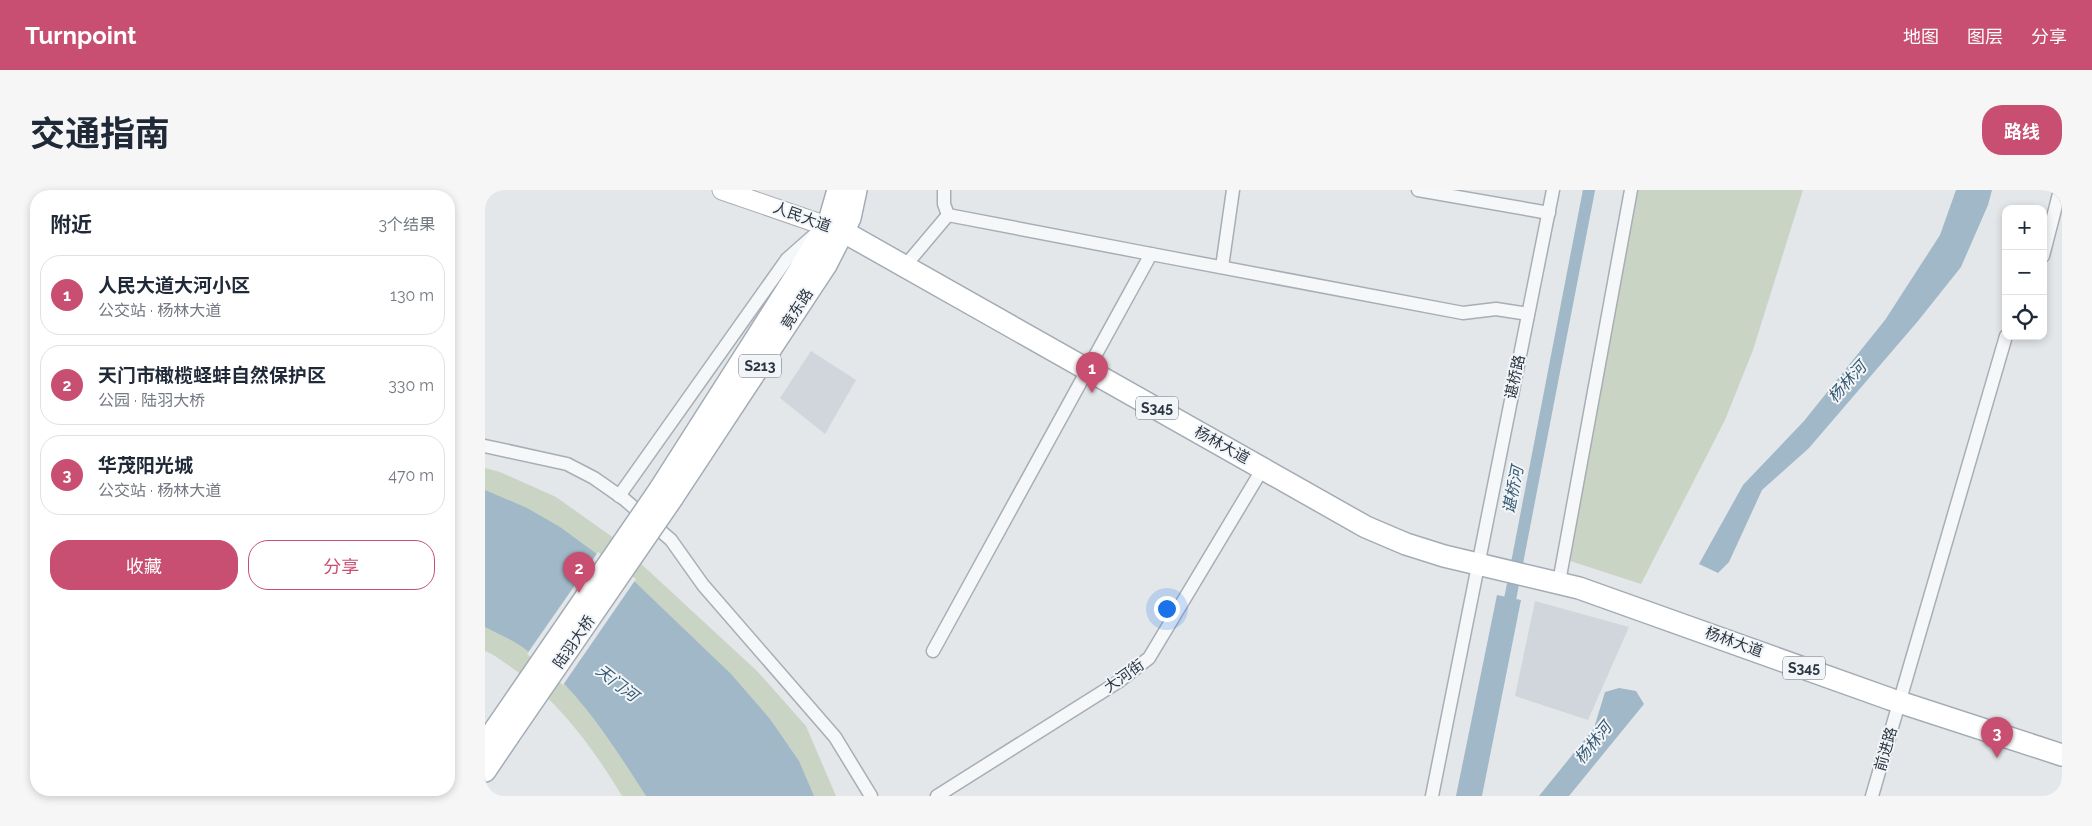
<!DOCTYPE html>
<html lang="zh">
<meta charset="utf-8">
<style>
:root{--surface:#fff;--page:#f6f6f7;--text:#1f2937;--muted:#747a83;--line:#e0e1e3;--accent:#c84f71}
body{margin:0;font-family:Raleway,"Noto Sans SC",sans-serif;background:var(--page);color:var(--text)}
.controls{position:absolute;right:15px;top:15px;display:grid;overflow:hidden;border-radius:10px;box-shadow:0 2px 8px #0003}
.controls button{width:45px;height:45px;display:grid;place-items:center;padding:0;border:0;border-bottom:1px solid var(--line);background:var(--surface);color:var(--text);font:25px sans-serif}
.you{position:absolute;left:681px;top:418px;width:18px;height:18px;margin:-12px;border:4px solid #fff;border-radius:50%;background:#1a73e8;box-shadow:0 0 0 8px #1a73e833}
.badge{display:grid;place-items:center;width:32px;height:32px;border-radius:50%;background:var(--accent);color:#fff;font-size:16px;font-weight:700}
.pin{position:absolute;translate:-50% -41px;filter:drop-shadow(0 1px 2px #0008)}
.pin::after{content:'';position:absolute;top:26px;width:18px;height:15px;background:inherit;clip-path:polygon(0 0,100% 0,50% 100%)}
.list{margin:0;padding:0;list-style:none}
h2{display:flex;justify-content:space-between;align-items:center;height:65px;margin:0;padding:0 20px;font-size:21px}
h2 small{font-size:16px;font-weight:400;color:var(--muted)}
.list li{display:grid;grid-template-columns:32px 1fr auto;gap:15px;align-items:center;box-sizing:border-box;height:80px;margin:0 10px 10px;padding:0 10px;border:1px solid var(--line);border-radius:20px}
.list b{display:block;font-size:19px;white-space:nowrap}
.list p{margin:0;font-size:16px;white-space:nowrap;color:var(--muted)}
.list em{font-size:16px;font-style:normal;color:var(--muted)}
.actions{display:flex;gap:10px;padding:15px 20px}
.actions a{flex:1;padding:11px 0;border:1px solid var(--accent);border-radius:20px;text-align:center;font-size:18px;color:var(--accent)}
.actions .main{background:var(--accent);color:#fff}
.icon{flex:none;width:28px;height:28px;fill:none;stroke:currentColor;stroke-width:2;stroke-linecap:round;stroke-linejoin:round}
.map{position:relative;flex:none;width:1577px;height:606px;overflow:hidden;border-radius:20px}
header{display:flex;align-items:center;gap:30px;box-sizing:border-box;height:70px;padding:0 25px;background:var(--accent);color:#fff}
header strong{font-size:24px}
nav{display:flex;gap:28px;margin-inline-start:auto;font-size:18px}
.intro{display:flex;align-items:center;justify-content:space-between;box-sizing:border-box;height:120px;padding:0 30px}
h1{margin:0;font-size:35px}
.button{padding:12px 22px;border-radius:20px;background:var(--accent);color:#fff;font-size:18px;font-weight:700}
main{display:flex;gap:30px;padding:0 30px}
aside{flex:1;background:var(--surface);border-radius:20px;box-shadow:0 2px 8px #0003}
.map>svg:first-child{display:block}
.built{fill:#d1d6dc}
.green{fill:#cad4c4}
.water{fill:#a0b8c8}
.pier{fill:#e3e7ea}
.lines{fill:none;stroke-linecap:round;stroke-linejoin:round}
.canal{stroke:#a0b8c8;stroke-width:12}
.minor-casing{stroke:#a8aeb4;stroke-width:15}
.secondary-casing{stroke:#a8aeb4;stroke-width:21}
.primary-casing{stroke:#a3acb5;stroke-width:24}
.minor{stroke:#f5f7f9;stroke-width:12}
.secondary{stroke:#fff;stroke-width:19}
.primary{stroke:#fff;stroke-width:21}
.primary-bridge-casing{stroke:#a3acb5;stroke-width:24;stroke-linecap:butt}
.primary-bridge{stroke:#fff;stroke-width:21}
.labels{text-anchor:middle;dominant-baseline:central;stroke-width:4;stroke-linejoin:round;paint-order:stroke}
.shield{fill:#f2f5f8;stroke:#676f79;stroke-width:1}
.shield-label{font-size:14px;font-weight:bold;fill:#2b3642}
.street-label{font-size:15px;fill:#2b3642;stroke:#f2f5f8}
.water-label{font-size:16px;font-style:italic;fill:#375a73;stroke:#f2f5f8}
</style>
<header>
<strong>Turnpoint</strong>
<nav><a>地图</a><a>图层</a><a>分享</a></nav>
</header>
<div class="intro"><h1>交通指南</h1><a class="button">路线</a></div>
<main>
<aside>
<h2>附近<small>3个结果</small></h2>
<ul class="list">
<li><span class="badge">1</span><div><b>人民大道大河小区</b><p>公交站 · 杨林大道</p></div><em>130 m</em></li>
<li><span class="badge">2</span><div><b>天门市橄榄蛏蚌自然保护区</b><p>公园 · 陆羽大桥</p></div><em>330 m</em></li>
<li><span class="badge">3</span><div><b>华茂阳光城</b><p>公交站 · 杨林大道</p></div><em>470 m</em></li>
</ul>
<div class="actions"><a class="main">收藏</a><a>分享</a></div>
</aside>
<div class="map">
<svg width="1577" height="606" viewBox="0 0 1577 606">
<rect width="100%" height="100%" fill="#e3e7ea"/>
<!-- built -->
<g class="built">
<polygon points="326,161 371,190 340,244 295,208"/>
<polygon points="1050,411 1144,437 1103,530 1030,506"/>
</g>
<!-- green -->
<g class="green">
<polygon points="1153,0 1318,0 1268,160 1240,230 1156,394 1082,370"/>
<path d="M 0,278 L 15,282 L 71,307 L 126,346 L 272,481 L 321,536 L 351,606 L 137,606 C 107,556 71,508 23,475 C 16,470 8,464 0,461 Z"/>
</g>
<!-- water -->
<g class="water">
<polygon points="1471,0 1507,0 1503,15 1476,77 1433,131 1324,258 1277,300 1244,372 1233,383 1214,374 1258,295 1319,231 1400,130 1455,45"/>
<path d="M 0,300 L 42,318 L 75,337 L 150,392 L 246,484 L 285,529 L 314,571 L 329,606 L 161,606 C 127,553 92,497 40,459 C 29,450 13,444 0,437 Z"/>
<polygon points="1012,405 1036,410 997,606 971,606"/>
<polygon points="1134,498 1151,501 1159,514 1084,606 1054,606 1109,538 1120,502"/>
</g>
<!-- pier -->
<polygon class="pier" points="113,362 151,389 78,495 42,464"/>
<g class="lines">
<!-- canal -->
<polyline class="canal" points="1022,425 1104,0"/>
<!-- minor casing -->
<g class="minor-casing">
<g id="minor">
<polyline points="459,0 459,14 463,25"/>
<polyline points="933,0 1064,23"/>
<polyline points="666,64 978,123 1011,119 1043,124"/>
<polyline points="1558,66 1575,0"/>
<polyline points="420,76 463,25 666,64 448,461"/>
<polyline points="737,77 748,0"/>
<polyline points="0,256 82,274 109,288 139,309 186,350 218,395 350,547 386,606"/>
<polyline points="134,306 302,69 328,46"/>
<polyline points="1074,392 1146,0"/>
<polyline points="452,606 633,492 664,468 778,278"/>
<polyline points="947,606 1068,0"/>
<polyline points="1387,606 1521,146"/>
</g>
</g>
<!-- secondary casing -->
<g class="secondary-casing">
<polyline id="secondary" points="237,0 353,40"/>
</g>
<!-- primary casing -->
<g class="primary-casing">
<g id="primary">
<polyline points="359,42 881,337 921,354 959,366 1094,398 1405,509 1577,565"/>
<polyline points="175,299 314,81 345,28 353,0"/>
<polyline points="188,307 341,75 365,28 371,0"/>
<polyline points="0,554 11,538"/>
<polyline points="0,581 23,547"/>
</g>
</g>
<!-- minor -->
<use href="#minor" class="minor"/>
<!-- secondary -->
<use href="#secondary" class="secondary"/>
<!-- primary -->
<use href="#primary" class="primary"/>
<!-- primary-bridge casing -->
<g class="primary-bridge-casing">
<g id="primary-bridge">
<polyline points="11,538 175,299"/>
<polyline points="23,547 188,307"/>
</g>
</g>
<!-- primary-bridge -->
<use href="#primary-bridge" class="primary-bridge"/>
</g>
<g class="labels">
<!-- shield labels -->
<g class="shield">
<rect x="254" y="164.5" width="42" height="23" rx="4"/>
<rect x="651" y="206.5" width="42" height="23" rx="4"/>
<rect x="1298" y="466.5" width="42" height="23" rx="4"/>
</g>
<g class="shield-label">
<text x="275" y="176">S213</text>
<text x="672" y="218">S345</text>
<text x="1319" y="478">S345</text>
</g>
<!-- street labels -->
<g class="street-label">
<text transform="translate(317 27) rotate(20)">人民大道</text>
<text transform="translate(312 119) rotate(-57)">竟东路</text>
<text transform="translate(1030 187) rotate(-78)">谌桥路</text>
<text transform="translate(737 255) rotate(29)">杨林大道</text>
<text transform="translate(89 452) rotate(-55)">陆羽大桥</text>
<text transform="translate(1249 452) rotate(20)">杨林大道</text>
<text transform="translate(639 486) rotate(-35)">大河街</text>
<text transform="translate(1401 559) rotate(-74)">前进路</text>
</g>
<!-- water labels -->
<g class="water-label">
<text transform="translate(1362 192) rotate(-48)">杨林河</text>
<text transform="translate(1028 300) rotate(-79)">谌桥河</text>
<text transform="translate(132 493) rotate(38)">天门河</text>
<text transform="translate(1108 553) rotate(-51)">杨林河</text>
</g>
</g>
</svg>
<div class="controls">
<button>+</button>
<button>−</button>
<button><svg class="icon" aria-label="locate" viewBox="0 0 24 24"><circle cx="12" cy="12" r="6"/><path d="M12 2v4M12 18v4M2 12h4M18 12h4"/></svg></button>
</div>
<div class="you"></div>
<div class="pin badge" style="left:607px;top:203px">1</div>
<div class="pin badge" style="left:94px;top:403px">2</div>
<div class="pin badge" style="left:1512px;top:568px">3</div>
</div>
</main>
